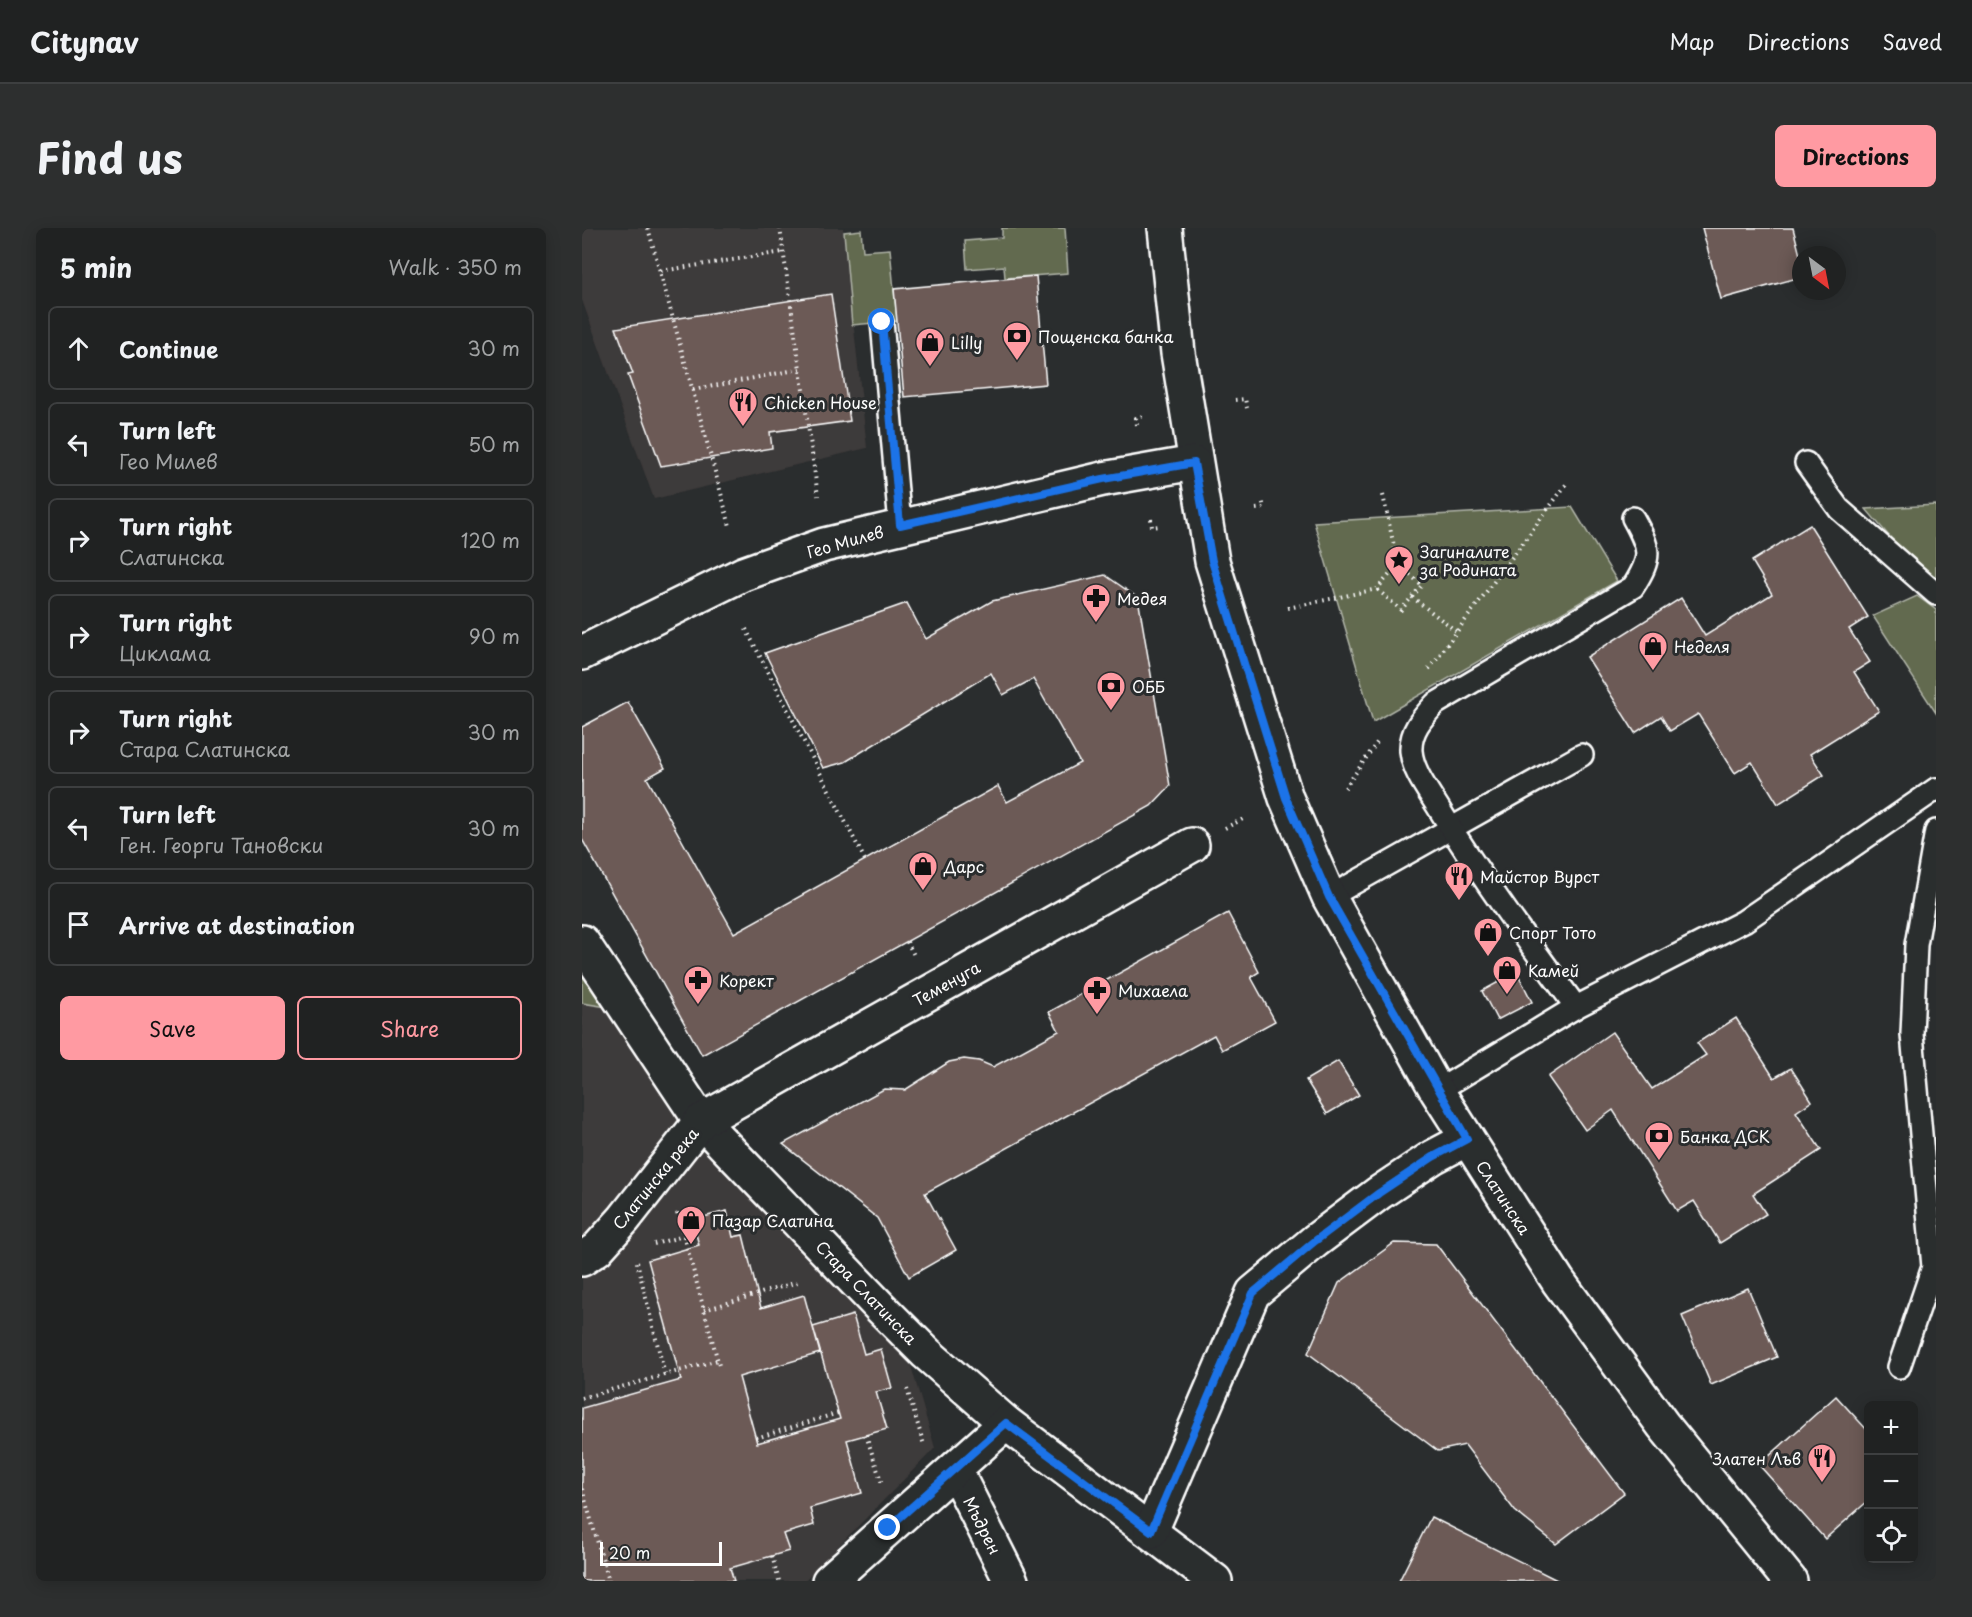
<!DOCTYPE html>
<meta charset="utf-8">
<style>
:root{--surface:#202222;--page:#2d2f2f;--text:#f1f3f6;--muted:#a2a4a5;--line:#3d3f40;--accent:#ff9aa2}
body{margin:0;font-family:"Playpen Sans",sans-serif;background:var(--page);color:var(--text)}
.controls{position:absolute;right:18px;bottom:18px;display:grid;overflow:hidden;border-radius:9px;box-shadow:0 3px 15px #0003}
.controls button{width:54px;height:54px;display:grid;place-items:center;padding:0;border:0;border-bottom:2px solid var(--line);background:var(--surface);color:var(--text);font:30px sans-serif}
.compass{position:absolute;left:1210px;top:18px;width:54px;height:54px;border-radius:50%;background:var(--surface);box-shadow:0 3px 15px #0003;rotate:148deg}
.scale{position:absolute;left:18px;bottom:15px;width:122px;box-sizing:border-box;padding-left:6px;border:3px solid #fff;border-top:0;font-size:16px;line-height:21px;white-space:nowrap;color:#fff;-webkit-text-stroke:4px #2a2d2e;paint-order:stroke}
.stop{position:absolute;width:18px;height:18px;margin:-14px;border:4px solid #1a73e8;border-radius:50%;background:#fff}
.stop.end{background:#1a73e8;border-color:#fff;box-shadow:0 2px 6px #0008}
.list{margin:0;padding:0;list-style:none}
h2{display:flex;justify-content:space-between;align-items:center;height:78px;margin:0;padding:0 24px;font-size:26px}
h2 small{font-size:20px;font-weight:400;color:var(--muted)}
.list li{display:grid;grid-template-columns:39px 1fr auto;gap:18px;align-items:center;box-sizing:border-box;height:84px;margin:0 12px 12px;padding:0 12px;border:2px solid var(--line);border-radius:9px}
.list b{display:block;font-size:22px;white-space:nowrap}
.list p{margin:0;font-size:20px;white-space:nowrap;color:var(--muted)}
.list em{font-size:20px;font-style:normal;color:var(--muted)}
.actions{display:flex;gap:12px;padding:18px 24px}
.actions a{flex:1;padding:14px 0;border:2px solid var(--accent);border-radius:9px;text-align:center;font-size:21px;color:var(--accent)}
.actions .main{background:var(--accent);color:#111}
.icon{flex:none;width:33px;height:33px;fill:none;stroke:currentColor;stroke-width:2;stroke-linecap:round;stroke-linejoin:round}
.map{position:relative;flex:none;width:1354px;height:1353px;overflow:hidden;border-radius:9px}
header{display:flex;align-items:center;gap:36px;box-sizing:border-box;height:84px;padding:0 30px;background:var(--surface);border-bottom:2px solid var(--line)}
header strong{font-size:28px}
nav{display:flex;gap:33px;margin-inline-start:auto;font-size:21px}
.intro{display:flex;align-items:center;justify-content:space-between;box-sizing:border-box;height:144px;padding:0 36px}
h1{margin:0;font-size:42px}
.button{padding:15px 27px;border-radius:9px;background:var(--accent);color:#111;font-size:21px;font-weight:700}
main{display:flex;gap:36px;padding:0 36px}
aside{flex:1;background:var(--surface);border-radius:9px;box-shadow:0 3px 15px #0003}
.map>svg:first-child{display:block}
.built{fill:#3e3a3a}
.green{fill:#626a50;stroke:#b0b4a8;stroke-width:1.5}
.building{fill:#6c5a57;stroke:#fff;stroke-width:1.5}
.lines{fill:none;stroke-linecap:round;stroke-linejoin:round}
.lane-casing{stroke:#fff;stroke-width:26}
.street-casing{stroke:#fff;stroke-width:38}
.secondary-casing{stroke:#fff;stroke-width:38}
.path{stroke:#fff;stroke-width:4;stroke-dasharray:1.5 4.5;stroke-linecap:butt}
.lane{stroke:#2a2d2e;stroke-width:21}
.street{stroke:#2a2d2e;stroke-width:33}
.secondary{stroke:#2a2d2e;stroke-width:33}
.route{stroke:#1a73e8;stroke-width:8}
.labels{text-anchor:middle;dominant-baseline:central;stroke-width:6;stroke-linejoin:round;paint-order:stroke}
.poi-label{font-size:16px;fill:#fff;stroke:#2a2d2e;text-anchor:start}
.street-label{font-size:16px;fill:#fff;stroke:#2a2d2e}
</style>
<header>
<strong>Citynav</strong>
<nav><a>Map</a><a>Directions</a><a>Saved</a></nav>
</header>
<div class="intro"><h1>Find us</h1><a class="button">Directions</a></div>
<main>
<aside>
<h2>5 min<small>Walk · 350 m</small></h2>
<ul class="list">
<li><svg class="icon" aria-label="ahead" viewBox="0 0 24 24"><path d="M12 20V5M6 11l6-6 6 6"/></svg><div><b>Continue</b></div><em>30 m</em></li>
<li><svg class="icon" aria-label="left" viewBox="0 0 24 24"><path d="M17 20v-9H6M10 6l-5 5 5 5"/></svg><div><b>Turn left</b><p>Гео Милев</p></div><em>50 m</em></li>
<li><svg class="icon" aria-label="right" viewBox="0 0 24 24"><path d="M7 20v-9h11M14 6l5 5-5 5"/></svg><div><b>Turn right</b><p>Слатинска</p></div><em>120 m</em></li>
<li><svg class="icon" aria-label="right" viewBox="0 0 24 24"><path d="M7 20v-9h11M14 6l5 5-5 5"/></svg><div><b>Turn right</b><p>Циклама</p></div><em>90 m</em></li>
<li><svg class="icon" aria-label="right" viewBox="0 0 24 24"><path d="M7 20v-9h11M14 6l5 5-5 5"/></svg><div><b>Turn right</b><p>Стара Слатинска</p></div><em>30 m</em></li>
<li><svg class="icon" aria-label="left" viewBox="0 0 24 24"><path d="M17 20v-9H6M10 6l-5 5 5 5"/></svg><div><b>Turn left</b><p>Ген. Георги Тановски</p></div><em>30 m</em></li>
<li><svg class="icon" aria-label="arrive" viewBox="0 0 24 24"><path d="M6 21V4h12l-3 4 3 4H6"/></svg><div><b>Arrive at destination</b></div></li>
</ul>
<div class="actions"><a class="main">Save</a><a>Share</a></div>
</aside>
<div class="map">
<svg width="1354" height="1353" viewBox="0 0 1354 1353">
<rect width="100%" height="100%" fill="#2a2d2e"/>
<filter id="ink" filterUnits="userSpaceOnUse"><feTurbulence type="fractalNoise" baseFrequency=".0167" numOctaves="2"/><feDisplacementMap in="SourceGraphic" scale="12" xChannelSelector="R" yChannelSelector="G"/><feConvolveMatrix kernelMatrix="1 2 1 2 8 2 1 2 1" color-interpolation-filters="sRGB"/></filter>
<g filter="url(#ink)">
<!-- built -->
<g class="built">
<polygon points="0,0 261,0 285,220 72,271 0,72"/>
<polygon points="0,739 112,914 324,1121 353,1220 222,1353 0,1353"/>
</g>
<!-- green -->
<g class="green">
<polygon points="420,0 483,0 486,45 423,50 422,38 385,41 383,13 420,10"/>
<polygon points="279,2 281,23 308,21 315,93 270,97 262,4"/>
<polygon points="1354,277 1354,354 1330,335 1284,281"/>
<polygon points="990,279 1035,353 791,494 732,294"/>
<polygon points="1335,368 1354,382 1354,485 1291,388"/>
<polygon points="0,739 25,779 0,775"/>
</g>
<!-- building -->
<g class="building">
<polygon points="1120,0 1211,0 1219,31 1219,49 1139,71"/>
<polygon points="454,48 464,156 322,169 312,61"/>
<polygon points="249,66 268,193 188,204 190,220 79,238 46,147 51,146 34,100"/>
<polygon points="1228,297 1286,389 1267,401 1288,434 1272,444 1297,483 1228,526 1242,547 1196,576 1170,534 1153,545 1116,486 1088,503 1079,488 1053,505 1005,429 1099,370 1123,408 1190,366 1170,333"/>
<polygon points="523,347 556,370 588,558 569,578 120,827 0,611 0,499 46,474 83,540 65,550 152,705 416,558 425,574 498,535 451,451 421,467 409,445 263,534 241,540 183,425 325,375 344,411 410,373"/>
<polygon points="646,685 677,744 669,749 693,793 640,822 632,807 343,965 374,1022 327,1049 295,990 201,916 302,861 323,862 367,834 382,831 397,833 411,839 477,803 467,784"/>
<polygon points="935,744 950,774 915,792 900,763"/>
<polygon points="1154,790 1192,850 1209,840 1230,873 1214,884 1239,922 1171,966 1184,986 1138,1015 1112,973 1095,983 1031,882 1003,902 966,849 1030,804 1070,861 1124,827 1115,815"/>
<polygon points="756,833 777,867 745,886 724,852"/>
<polygon points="145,983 151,1009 161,1007 179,1080 222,1067 238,1125 157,1149 175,1215 258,1191 231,1099 271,1087 282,1126 299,1121 310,1160 294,1164 305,1201 265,1212 280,1265 228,1280 232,1297 201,1306 207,1323 148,1340 152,1353 0,1353 0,1180 99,1152 66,1032 117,1017 110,992"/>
<polygon points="812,1015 854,1016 1042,1265 974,1316 933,1283 883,1217 856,1223 726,1125 757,1055"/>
<polygon points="1166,1060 1195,1129 1129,1157 1100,1088"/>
<polygon points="1254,1168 1287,1204 1287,1272 1243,1311 1177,1237"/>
<polygon points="849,1289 977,1353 817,1353"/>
</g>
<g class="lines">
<!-- lane casing -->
<g class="lane-casing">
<g id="lane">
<polyline points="300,94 318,297"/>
<polyline points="1224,235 1257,281 1354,366"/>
<polyline points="747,669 1000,527"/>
<path d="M 994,779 C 947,715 900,651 859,584 C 848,565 831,545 829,523 C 828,503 840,490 853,476 L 1051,359 C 1071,328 1068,321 1051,290"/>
<polyline points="855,863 994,779 1162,693 1354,561"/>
<polyline points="1317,1139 1351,1039 1330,806 1334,717 1354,603"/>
</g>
</g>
<!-- street casing -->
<g class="street-casing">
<g id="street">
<polyline points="0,714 119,893 298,1079 344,1125 424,1195 633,1353"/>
<polyline points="0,1031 15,1021 42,991 119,893 610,617"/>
<polyline points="373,1242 429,1353"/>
<polyline points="569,1303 671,1065 733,1013 797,965 851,929 885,911"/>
<polyline points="247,1353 424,1195"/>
</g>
</g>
<!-- secondary casing -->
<g class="secondary-casing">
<g id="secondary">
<polyline points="583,0 596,125 630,333 704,570 747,669 855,863 976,1053 1081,1197 1208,1353"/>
<polyline points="0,425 161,346 242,317 521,251 612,235"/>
</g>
</g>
<!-- path -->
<g class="path">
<polyline points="66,0 148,298"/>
<polyline points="198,0 236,268"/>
<polyline points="79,43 201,24"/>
<polyline points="111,162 218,141"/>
<polyline points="653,172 663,171 665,180"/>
<polyline points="555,197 554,190 564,188"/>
<polyline points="801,267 816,337"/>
<polyline points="674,281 682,280 680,271"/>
<polyline points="569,291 570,299 578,298"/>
<polyline points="830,369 874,403"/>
<polyline points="706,380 795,361 816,337 840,357 819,382 795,361"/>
<polyline points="164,401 283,632"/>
<polyline points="847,441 986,254"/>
<polyline points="763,560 796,513"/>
<polyline points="643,600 661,591"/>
<polyline points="325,714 333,729"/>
<polyline points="102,1008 138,1141"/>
<polyline points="72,1016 102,1008 95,984"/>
<polyline points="55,1034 83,1147"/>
<polyline points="122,1082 219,1053"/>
<polyline points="325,1161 342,1217"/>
<polyline points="0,1170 136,1132"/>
<polyline points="284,1207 300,1256"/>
<polyline points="174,1210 256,1185"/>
<polyline points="0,1261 27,1353"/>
<polyline points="190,1328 197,1353"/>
</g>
<!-- lane -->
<use href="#lane" class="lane"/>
<!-- street -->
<use href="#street" class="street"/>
<!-- secondary -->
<use href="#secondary" class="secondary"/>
</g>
</g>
<g class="lines" filter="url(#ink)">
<!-- route -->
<polyline class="route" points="300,94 318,297 521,251 612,235 630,333 704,570 747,669 885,911 851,929 797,965 733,1013 671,1065 569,1303 424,1195 306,1300"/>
</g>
<!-- icons -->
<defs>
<g id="bank-pin" transform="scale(1.5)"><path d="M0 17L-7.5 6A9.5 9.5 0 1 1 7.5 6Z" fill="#ff9aa2" stroke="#2a2d2e"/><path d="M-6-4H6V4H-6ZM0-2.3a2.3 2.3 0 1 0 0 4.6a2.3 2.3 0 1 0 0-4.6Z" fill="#111"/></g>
<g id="shop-pin" transform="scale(1.5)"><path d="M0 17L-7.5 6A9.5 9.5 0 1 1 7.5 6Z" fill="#ff9aa2" stroke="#2a2d2e"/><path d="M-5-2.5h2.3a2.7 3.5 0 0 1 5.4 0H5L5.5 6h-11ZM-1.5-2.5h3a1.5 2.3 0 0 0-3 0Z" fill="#111"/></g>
<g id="restaurant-pin" transform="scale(1.5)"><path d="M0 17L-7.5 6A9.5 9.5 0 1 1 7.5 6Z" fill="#ff9aa2" stroke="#2a2d2e"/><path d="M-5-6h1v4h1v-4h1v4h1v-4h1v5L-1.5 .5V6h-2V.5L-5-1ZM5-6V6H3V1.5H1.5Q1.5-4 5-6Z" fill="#111"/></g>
<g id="sight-pin" transform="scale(1.5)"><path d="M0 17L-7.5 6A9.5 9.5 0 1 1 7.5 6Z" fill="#ff9aa2" stroke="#2a2d2e"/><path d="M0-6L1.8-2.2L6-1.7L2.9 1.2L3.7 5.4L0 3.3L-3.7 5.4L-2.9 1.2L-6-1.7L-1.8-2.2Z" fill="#111"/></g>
<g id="pharmacy-pin" transform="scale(1.5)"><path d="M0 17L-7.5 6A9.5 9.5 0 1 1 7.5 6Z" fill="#ff9aa2" stroke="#2a2d2e"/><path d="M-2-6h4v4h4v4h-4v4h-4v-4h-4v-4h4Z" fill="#111"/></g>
</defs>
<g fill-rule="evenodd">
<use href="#bank-pin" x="435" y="108"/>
<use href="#shop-pin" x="348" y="114"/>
<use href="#restaurant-pin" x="161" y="174"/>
<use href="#sight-pin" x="817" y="332"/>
<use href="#pharmacy-pin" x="514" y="370"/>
<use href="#shop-pin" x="1071" y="418"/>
<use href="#bank-pin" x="529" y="458"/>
<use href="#shop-pin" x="341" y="638"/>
<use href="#restaurant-pin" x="877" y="648"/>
<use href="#shop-pin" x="906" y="704"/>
<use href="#shop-pin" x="925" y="742"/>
<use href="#pharmacy-pin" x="116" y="752"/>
<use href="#pharmacy-pin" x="515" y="762"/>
<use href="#bank-pin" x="1077" y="908"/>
<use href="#shop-pin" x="109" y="992"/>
<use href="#restaurant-pin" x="1240" y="1230"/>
</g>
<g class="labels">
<!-- poi labels -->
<g class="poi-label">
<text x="456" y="108">Пощенска банка</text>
<text x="369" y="114">Lilly</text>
<text x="182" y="174">Chicken House</text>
<text x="838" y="323">Загиналите<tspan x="838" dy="18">за Родината</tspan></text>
<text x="535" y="370">Медея</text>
<text x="1092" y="418">Неделя</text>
<text x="550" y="458">ОББ</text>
<text x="362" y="638">Дарс</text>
<text x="898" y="648">Майстор Вурст</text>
<text x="927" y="704">Спорт Тото</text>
<text x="946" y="742">Камей</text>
<text x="137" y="752">Корект</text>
<text x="536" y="762">Михаела</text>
<text x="1098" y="908">Банка ДСК</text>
<text x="130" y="992">Пазар Слатина</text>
<text x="1219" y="1230" text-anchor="end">Златен Лъв</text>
</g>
<!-- street labels -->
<g class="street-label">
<text transform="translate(263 313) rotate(-16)">Гео Милев</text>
<text transform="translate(364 755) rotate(-29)">Теменуга</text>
<text transform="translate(73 950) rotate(-51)">Слатинска река</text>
<text transform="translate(922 969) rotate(57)">Слатинска</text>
<text transform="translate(285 1064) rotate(46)">Стара Слатинска</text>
<text transform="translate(401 1297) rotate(63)">Мъдрен</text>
</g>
</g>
</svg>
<div class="controls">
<button>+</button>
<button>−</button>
<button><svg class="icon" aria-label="locate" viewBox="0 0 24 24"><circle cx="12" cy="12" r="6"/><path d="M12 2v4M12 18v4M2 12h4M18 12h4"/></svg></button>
</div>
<svg class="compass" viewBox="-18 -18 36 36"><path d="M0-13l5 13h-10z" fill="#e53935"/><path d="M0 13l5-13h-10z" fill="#a2a4a5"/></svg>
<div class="scale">20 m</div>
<div class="stop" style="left:300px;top:94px"></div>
<div class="stop end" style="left:306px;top:1300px"></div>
</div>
</main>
